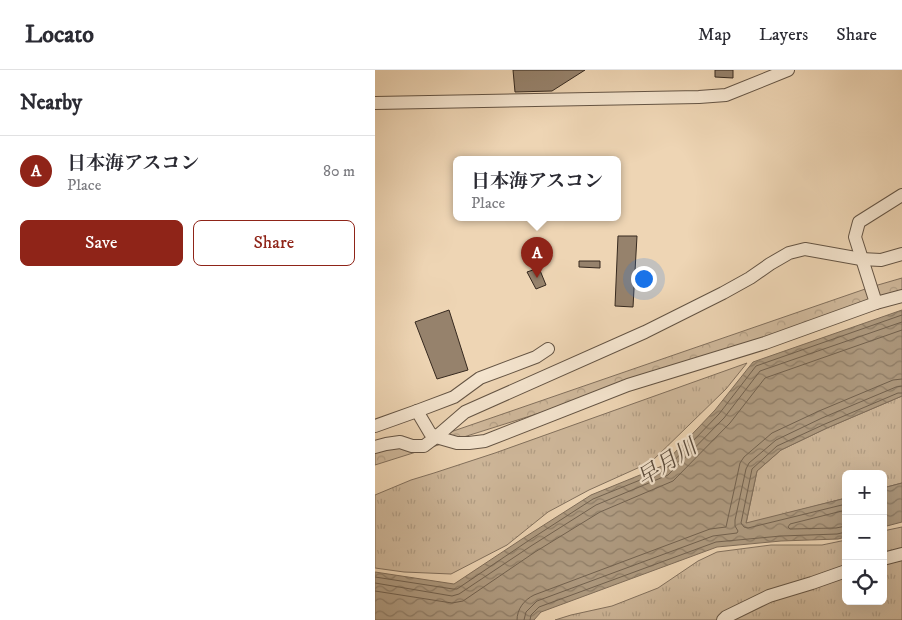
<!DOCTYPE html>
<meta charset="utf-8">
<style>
:root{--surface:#fff;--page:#f7f7f7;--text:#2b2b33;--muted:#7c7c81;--line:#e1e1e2;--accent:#8f2418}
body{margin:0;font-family:"IM FELL DW Pica","Noto Serif JP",serif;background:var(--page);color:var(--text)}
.controls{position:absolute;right:15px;bottom:15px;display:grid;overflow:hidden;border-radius:8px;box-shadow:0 5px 20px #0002}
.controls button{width:45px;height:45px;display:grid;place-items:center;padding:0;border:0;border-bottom:1px solid var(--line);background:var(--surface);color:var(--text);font:25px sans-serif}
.you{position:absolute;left:268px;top:208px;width:18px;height:18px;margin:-12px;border:4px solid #fff;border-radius:50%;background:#1a73e8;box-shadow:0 0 0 8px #1a73e833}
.badge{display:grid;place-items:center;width:32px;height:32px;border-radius:50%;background:var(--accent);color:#fff;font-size:16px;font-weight:700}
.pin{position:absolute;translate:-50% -41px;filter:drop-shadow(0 1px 2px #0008)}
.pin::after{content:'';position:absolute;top:26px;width:18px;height:15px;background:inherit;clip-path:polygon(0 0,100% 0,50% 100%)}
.popup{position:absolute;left:78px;top:86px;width:168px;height:65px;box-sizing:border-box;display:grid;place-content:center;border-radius:8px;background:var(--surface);filter:drop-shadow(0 1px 4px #0005);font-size:16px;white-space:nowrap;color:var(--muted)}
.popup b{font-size:19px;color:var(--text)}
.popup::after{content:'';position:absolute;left:50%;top:100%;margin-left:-10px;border:10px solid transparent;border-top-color:var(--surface)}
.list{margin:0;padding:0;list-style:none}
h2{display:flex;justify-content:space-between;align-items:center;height:65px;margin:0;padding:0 20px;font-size:21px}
h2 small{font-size:16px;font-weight:400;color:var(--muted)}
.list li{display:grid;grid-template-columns:32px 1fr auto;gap:15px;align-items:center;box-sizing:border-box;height:70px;padding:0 20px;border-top:1px solid var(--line)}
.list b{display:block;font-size:19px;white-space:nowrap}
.list p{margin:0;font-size:16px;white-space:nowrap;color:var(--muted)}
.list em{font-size:16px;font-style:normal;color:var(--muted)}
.actions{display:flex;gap:10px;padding:15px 20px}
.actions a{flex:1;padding:11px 0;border:1px solid var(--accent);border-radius:8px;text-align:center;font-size:18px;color:var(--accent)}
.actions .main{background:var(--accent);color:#fff}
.icon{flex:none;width:28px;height:28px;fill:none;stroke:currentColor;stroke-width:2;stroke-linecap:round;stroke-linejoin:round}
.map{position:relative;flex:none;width:527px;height:550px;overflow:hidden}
header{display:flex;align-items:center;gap:30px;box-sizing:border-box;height:70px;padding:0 25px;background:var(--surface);border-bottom:1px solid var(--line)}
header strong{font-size:24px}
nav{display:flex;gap:28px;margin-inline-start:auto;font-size:18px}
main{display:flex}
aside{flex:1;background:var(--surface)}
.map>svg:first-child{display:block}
.grass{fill:url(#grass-tufts);stroke:#82705d}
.park{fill:url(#park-crowns);stroke:#82705d}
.water{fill:url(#water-waves);stroke:#7f6d5a}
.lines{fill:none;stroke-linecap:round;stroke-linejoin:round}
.shore{stroke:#726250;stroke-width:1}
.building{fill:#96826c;stroke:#36291f}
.minor-casing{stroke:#645444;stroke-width:14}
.minor{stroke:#f4e4ce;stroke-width:12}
.labels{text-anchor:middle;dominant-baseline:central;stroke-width:4.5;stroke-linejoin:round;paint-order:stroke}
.water-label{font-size:22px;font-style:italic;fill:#5a4b3c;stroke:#f4e4ce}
</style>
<header>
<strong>Locato</strong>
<nav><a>Map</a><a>Layers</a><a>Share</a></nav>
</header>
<main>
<aside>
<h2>Nearby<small></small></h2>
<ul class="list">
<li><span class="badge">A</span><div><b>日本海アスコン</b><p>Place</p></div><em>80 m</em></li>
</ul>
<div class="actions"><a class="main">Save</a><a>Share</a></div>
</aside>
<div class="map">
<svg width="527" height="550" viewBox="0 0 527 550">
<defs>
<pattern id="grass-tufts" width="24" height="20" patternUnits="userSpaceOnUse" patternTransform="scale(1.25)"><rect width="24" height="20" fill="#cfb89b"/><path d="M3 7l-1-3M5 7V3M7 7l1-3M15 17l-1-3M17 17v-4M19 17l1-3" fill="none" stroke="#b29e85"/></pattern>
<pattern id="park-crowns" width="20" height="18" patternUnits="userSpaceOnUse" patternTransform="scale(1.25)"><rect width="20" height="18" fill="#cfb89b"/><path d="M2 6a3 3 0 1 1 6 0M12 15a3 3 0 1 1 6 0" fill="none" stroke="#b29e85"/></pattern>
<pattern id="water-waves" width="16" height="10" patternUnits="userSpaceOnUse" patternTransform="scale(1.25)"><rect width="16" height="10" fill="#af9b81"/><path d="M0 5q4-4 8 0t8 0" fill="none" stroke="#8f7e69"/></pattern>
</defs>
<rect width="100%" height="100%" fill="#eed5b4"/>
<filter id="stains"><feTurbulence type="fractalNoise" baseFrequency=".004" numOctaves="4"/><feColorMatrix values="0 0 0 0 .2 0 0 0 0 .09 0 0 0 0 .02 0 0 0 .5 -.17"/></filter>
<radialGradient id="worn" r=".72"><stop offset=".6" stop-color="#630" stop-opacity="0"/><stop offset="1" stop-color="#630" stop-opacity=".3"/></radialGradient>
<!-- grass -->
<g class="grass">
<polygon points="372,293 351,319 276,392 214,420 173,442 132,475 76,504 29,502 0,498 0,425 36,410 59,403 120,383"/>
<polygon points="527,326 527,413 508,418 508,404 471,404 471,428 371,454 382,401 406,380 452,358"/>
<polygon points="527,457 527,550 180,550 196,545 237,536 283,518 323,491 342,482 396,475 447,475 471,470 471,531 508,531 508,461"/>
</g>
<!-- park -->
<polygon class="park" points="527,208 527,224 266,311 0,395 0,382 61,367 496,217"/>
<!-- water -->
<g class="water">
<polygon points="527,240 527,326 452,358 406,380 382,401 371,453 471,428 471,467 463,469 406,471 342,477 166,542 159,550 0,550 0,502 79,514 150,467 216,425 287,396 340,340 378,292"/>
<polygon points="527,413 527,452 508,457 508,418"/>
</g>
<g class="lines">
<!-- shore -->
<g class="shore">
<polyline points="471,434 373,458 369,457 366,453 377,399 402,376 450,354 523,323 527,323"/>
<polyline points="471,440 415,454 413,457 415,459 461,458 471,456"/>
<polyline points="0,507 78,519 82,519 153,471 218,429 290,400 344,344 381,296 527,245"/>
<polyline points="0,513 77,526 84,524 156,476 221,435 293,405 349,348 385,301 527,252"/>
<polyline points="0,521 77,533 88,531 160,482 225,442 298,411 355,353 390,308 527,260"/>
<path d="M 142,550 C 142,539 149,530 159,525 L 335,459 L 351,457 L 365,393 L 369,387 L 397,363 L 444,341 L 518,310 L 527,309"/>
<polyline points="149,550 151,542 162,531 338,466 362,463 363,461 360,456 360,450 371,399 374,393 401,370 447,348 521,317 527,316"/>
<polyline points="155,550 156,545 164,537 341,472 406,466 462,464 471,462"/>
</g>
</g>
<!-- building -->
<g class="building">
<polygon points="138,0 210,0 177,21 140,22"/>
<polygon points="340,0 358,0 358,8 340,7"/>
<polygon points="243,166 262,166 258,237 240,236"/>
<polygon points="204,191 225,191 225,198 204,197"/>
<polygon points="164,198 171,215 161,219 152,202"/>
<polygon points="74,240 93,300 62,309 40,252"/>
</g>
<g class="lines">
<!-- minor casing -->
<g class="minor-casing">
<g id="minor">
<polyline points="0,33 324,27 351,25 413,0"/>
<polyline points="501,233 480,167 484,152 527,125"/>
<polyline points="42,341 55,363 61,367 82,373 94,373 110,371 253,315 390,273 501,233 527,226"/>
<polyline points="0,356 42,341 79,327 105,308 161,287 173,279"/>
<polyline points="0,377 11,374 25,372 37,376 49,376 61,367 90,342 270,262 348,223 375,208 395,194 414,183 430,179 486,189 506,190 527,184"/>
<polyline points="508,489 527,484"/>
<polyline points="348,550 351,547 394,526 437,513 471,501"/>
</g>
</g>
<!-- minor -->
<use href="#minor" class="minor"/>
</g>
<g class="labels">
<!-- water labels -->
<g class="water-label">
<text transform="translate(292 393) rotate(-33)">早月川</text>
</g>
</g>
<rect width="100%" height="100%" filter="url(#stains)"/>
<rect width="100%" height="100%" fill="url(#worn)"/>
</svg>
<div class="controls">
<button>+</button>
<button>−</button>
<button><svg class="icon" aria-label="locate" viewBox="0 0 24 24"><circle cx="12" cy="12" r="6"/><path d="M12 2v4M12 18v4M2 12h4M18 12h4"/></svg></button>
</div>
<div class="you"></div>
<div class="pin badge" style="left:162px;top:208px">A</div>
<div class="popup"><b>日本海アスコン</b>Place</div>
</div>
</main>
